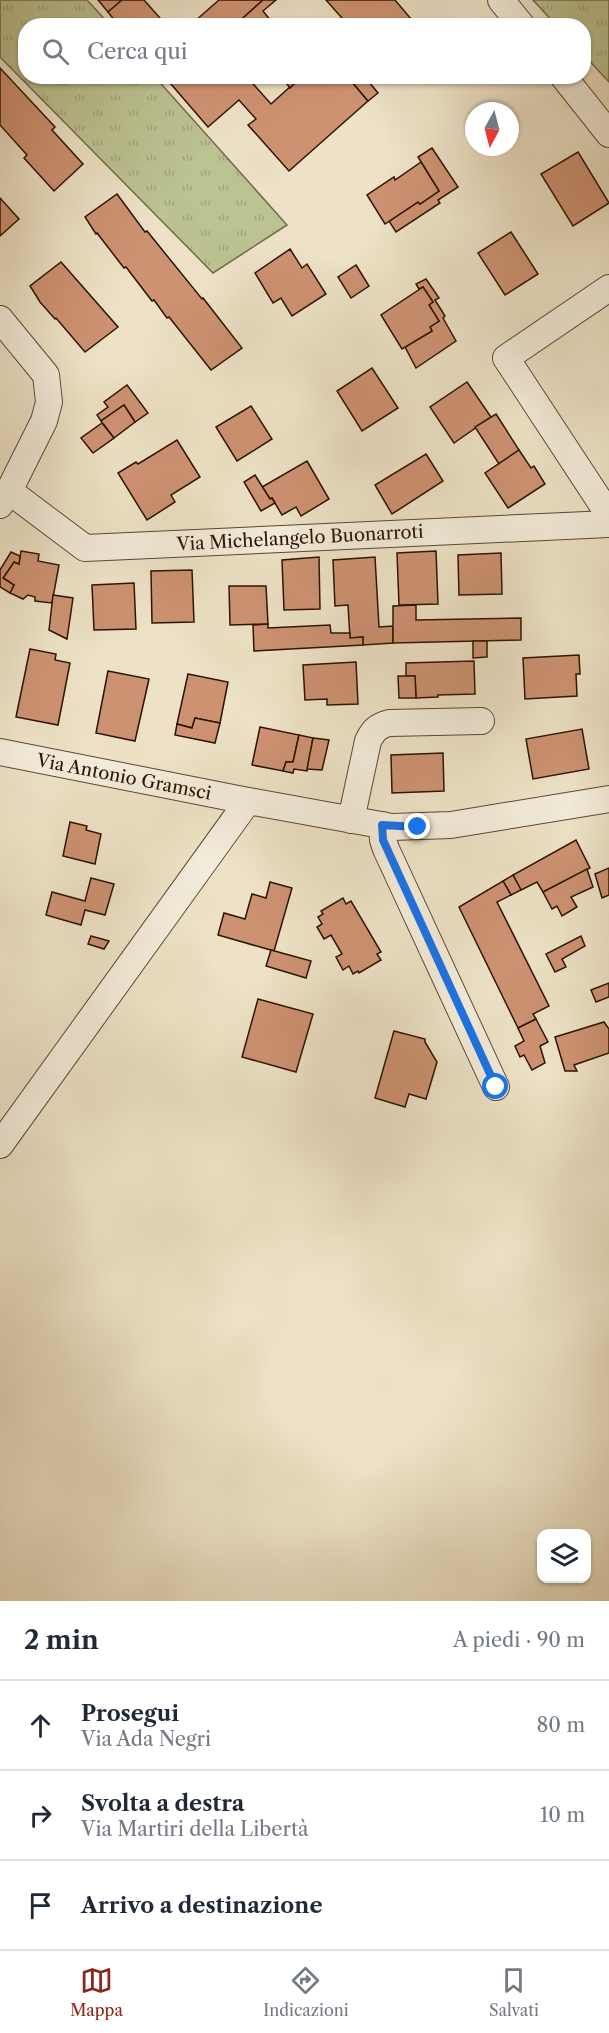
<!DOCTYPE html>
<html lang="it">
<meta charset="utf-8">
<style>
:root{--surface:#fff;--page:#f2f2f3;--text:#1f2937;--muted:#747a83;--line:#e0e1e3;--accent:#8f2418}
body{margin:0;font-family:"Libre Caslon Text",serif;background:var(--page);color:var(--text)}
.controls{position:absolute;right:18px;bottom:18px;display:grid;overflow:hidden;border-radius:12px;box-shadow:0 2px 4px #0004}
.controls button{width:54px;height:54px;display:grid;place-items:center;padding:0;border:0;border-bottom:2px solid var(--line);background:var(--surface);color:var(--text);font:30px sans-serif}
.compass{position:absolute;left:465px;top:102px;width:54px;height:54px;border-radius:50%;background:var(--surface);box-shadow:0 2px 4px #0004;rotate:187deg}
.stop{position:absolute;width:18px;height:18px;margin:-14px;border:4px solid #1a73e8;border-radius:50%;background:#fff}
.stop.end{background:#1a73e8;border-color:#fff;box-shadow:0 2px 6px #0008}
.list{margin:0;padding:0;list-style:none}
h2{display:flex;justify-content:space-between;align-items:center;height:78px;margin:0;padding:0 24px;font-size:26px}
h2 small{font-size:20px;font-weight:400;color:var(--muted)}
.list li{display:grid;grid-template-columns:39px 1fr auto;gap:18px;align-items:center;box-sizing:border-box;height:90px;padding:0 24px;border-top:2px solid var(--line)}
.list b{display:block;font-size:22px;white-space:nowrap}
.list p{margin:0;font-size:20px;white-space:nowrap;color:var(--muted)}
.list em{font-size:20px;font-style:normal;color:var(--muted)}
.icon{flex:none;width:33px;height:33px;fill:none;stroke:currentColor;stroke-width:2;stroke-linecap:round;stroke-linejoin:round}
.map{position:relative;flex:none;width:609px;height:1601px;overflow:hidden}
.search{position:absolute;background:var(--surface);box-shadow:0 2px 4px #0004;left:18px;right:18px;top:18px;height:66px;display:flex;align-items:center;gap:15px;box-sizing:border-box;padding:0 21px;border-radius:24px;color:var(--muted);font-size:22px}
.sheet{height:348px;background:var(--surface)}
nav{display:flex;justify-content:space-around;align-items:center;box-sizing:border-box;height:84px;border-top:2px solid var(--line);background:var(--surface);font-size:16px;color:var(--muted)}
nav a{display:grid;justify-items:center;gap:3px}
nav .on{color:var(--accent)}
.map>svg:first-child{display:block}
.grass{fill:url(#grass-tufts);stroke:#746a4a;stroke-width:1.5}
.building{fill:#cd9272;stroke:#2d1302;stroke-width:1.5}
.lines{fill:none;stroke-linecap:round;stroke-linejoin:round}
.minor-casing{stroke:#5d4733;stroke-width:28}
.minor{stroke:#f3ecda;stroke-width:26}
.route{stroke:#1a73e8;stroke-width:8}
.labels{text-anchor:middle;dominant-baseline:central;stroke-width:4.5;stroke-linejoin:round;paint-order:stroke}
.street-label{font-size:18px;fill:#2d1302;stroke:#f3ecda}
</style>
<div class="map">
<svg width="609" height="1601" viewBox="0 0 609 1601">
<defs>
<pattern id="grass-tufts" width="24" height="20" patternUnits="userSpaceOnUse" patternTransform="scale(1.5)"><rect width="24" height="20" fill="#bcc292"/><path d="M3 7l-1-3M5 7V3M7 7l1-3M15 17l-1-3M17 17v-4M19 17l1-3" fill="none" stroke="#a2a67c"/></pattern>
</defs>
<rect width="100%" height="100%" fill="#ede2c6"/>
<filter id="stains"><feTurbulence type="fractalNoise" baseFrequency=".00333" numOctaves="4"/><feColorMatrix values="0 0 0 0 .2 0 0 0 0 .09 0 0 0 0 .02 0 0 0 .5 -.17"/></filter>
<radialGradient id="worn" r=".72"><stop offset=".6" stop-color="#630" stop-opacity="0"/><stop offset="1" stop-color="#630" stop-opacity=".3"/></radialGradient>
<!-- grass -->
<g class="grass">
<polygon points="0,0 87,0 110,25 26,26 26,76 155,77 287,225 213,273 0,57"/>
<polygon points="533,0 609,0 609,82 584,55 584,26 556,25"/>
</g>
<!-- building -->
<g class="building">
<polygon points="98,0 122,0 108,12"/>
<polygon points="122,0 144,0 167,26 119,26 108,12"/>
<polygon points="219,0 263,0 234,26 199,26 195,21"/>
<polygon points="263,0 276,0 263,11 275,26 234,26"/>
<polygon points="326,0 395,0 417,26 349,26"/>
<polygon points="0,68 55,127 52,130 83,164 54,191 24,158 27,155 0,125"/>
<polygon points="164,76 246,76 271,104 302,76 347,76 368,101 289,171 248,125 256,119 239,100 208,127"/>
<polygon points="281,76 302,76 290,88"/>
<polygon points="347,76 364,76 378,93 368,101"/>
<polygon points="432,148 458,187 438,200 440,203 396,232 389,221 418,202 420,204 439,191 418,157"/>
<polygon points="578,152 609,203 573,226 541,174"/>
<polygon points="421,162 439,191 420,204 418,202 385,224 367,195 394,177 395,180"/>
<polygon points="117,194 145,232 147,231 202,299 203,298 242,348 211,370 169,317 167,318 154,300 152,301 126,267 124,268 97,233 96,234 85,217"/>
<polygon points="0,198 19,219 0,236"/>
<polygon points="511,232 538,274 505,295 478,253"/>
<polygon points="290,249 302,268 307,264 326,294 292,316 281,298 273,303 255,273"/>
<polygon points="61,262 118,327 85,352 56,318 55,319 40,302 30,286"/>
<polygon points="356,265 369,286 351,298 338,277"/>
<polygon points="426,279 439,298 435,300 445,316 443,318 456,341 416,368 405,347 432,331 430,327 439,321 429,305 433,302 423,287 419,289 416,284"/>
<polygon points="423,287 433,302 429,305 439,321 430,327 432,331 402,349 381,315"/>
<polygon points="372,368 398,408 362,431 337,391"/>
<polygon points="467,382 491,417 454,443 430,407"/>
<polygon points="127,385 148,413 135,422 124,405 101,421 97,415 108,407 104,402"/>
<polygon points="124,405 135,422 114,438 101,421"/>
<polygon points="251,406 272,439 237,461 216,427"/>
<polygon points="496,414 519,450 499,464 475,427"/>
<polygon points="102,423 114,438 93,453 81,438"/>
<polygon points="177,440 200,477 171,495 175,502 147,520 118,473 136,462 138,464"/>
<polygon points="519,450 531,468 534,466 545,484 508,508 485,473"/>
<polygon points="426,454 443,481 392,514 375,485"/>
<polygon points="307,461 329,499 301,516 296,507 282,515 272,498 270,499 262,487"/>
<polygon points="255,475 270,499 272,498 275,503 261,511 244,482"/>
<polygon points="21,551 39,554 38,561 59,565 52,603 35,601 35,597 28,595 23,599 10,593 14,585 3,578 14,562 19,564"/>
<polygon points="436,551 438,604 399,605 397,553"/>
<polygon points="11,552 20,556 19,564 14,562 3,578 14,585 10,593 0,587 0,570"/>
<polygon points="501,553 502,594 459,595 458,555"/>
<polygon points="319,557 320,609 284,610 282,560"/>
<polygon points="375,557 379,627 393,626 393,643 363,645 363,637 350,638 348,605 335,606 333,560"/>
<polygon points="192,570 194,622 152,623 151,571"/>
<polygon points="134,583 136,629 94,630 92,585"/>
<polygon points="229,586 266,586 268,624 230,625"/>
<polygon points="53,595 73,598 67,639 49,630"/>
<polygon points="416,605 416,620 521,618 521,640 393,643 393,606"/>
<polygon points="268,624 268,628 330,625 331,633 350,633 350,638 363,637 363,645 254,651 253,625"/>
<polygon points="473,641 487,641 487,657 473,658"/>
<polygon points="30,649 56,654 55,660 70,663 58,725 16,717"/>
<polygon points="579,655 580,674 576,674 577,696 525,699 523,658"/>
<polygon points="474,661 475,694 438,695 438,697 416,698 415,676 406,676 406,663"/>
<polygon points="356,662 358,704 327,705 327,699 305,700 303,665"/>
<polygon points="108,671 149,679 135,741 96,733"/>
<polygon points="188,674 228,682 220,723 195,718 192,728 177,724"/>
<polygon points="398,676 415,676 416,698 399,698"/>
<polygon points="195,718 220,723 215,743 175,735 177,724 192,728"/>
<polygon points="260,727 299,735 293,762 286,762 283,771 252,765"/>
<polygon points="582,729 589,769 533,779 526,739"/>
<polygon points="299,735 313,738 307,771 294,769 293,773 283,771 286,762 293,762"/>
<polygon points="313,738 329,740 322,770 307,769"/>
<polygon points="443,753 444,791 392,793 391,755"/>
<polygon points="70,822 87,826 86,830 101,834 95,864 63,856"/>
<polygon points="576,840 590,868 543,892 537,882 521,890 513,875"/>
<polygon points="609,868 609,895 602,898 595,874"/>
<polygon points="587,869 593,887 571,897 577,907 562,916 557,906 552,909 543,892"/>
<polygon points="513,875 521,890 511,895 503,881"/>
<polygon points="91,878 114,884 105,915 85,910 81,925 46,915 52,892 85,901"/>
<polygon points="503,881 511,895 497,902 549,1006 533,1014 536,1019 518,1028 459,907"/>
<polygon points="270,882 292,888 274,951 218,935 224,913 245,919 252,894 266,898"/>
<polygon points="343,898 346,904 351,901 381,952 377,954 381,960 359,973 358,971 353,974 349,966 343,970 336,957 342,954 331,935 324,939 317,927 322,924 318,917 323,914 321,911"/>
<polygon points="91,936 109,941 104,949 88,944"/>
<polygon points="581,936 585,946 562,959 566,967 555,972 546,954"/>
<polygon points="271,950 311,961 306,978 266,966"/>
<polygon points="609,983 609,997 596,1002 591,990"/>
<polygon points="258,999 313,1014 296,1072 242,1057"/>
<polygon points="536,1019 548,1042 540,1046 545,1063 532,1070 524,1055 520,1057 515,1046 524,1041 518,1028"/>
<polygon points="604,1022 609,1029 609,1053 574,1065 577,1071 565,1071 555,1037"/>
<polygon points="394,1031 425,1039 425,1042 437,1062 426,1099 409,1094 405,1107 375,1098"/>
</g>
<g class="lines">
<!-- minor casing -->
<g class="minor-casing">
<g id="minor">
<polyline points="501,0 522,26"/>
<polyline points="563,76 609,134"/>
<polyline points="609,288 506,358 609,515"/>
<polyline points="0,319 46,375 49,402 44,421 9,491 0,505"/>
<polyline points="9,491 85,548 609,524"/>
<polyline points="0,752 248,801 392,827 451,825 609,799"/>
<path d="M 351,820 L 368,741 C 373,731 377,726 389,723 L 481,721"/>
<polyline points="382,825 383,840 386,849 496,1087"/>
<polyline points="0,1145 248,801"/>
</g>
</g>
<!-- minor -->
<use href="#minor" class="minor"/>
</g>
<g class="lines">
<!-- route -->
<polyline class="route" points="418,827 382,825 383,840 496,1087"/>
</g>
<g class="labels">
<!-- street labels -->
<g class="street-label">
<text transform="translate(300 538) rotate(-3)">Via Michelangelo Buonarroti</text>
<text transform="translate(124 777) rotate(11)">Via Antonio Gramsci</text>
</g>
</g>
<rect width="100%" height="100%" filter="url(#stains)"/>
<rect width="100%" height="100%" fill="url(#worn)"/>
</svg>
<div class="controls">
<button><svg class="icon" aria-label="layers" viewBox="0 0 24 24"><path d="M12 4l9 5-9 5-9-5zM3 14l9 5 9-5"/></svg></button>
</div>
<svg class="compass" viewBox="-18 -18 36 36"><path d="M0-13l5 13h-10z" fill="#e53935"/><path d="M0 13l5-13h-10z" fill="#747a83"/></svg>
<div class="stop" style="left:496px;top:1087px"></div>
<div class="stop end" style="left:418px;top:827px"></div>
<div class="search"><svg class="icon" aria-label="search" viewBox="0 0 24 24"><circle cx="10" cy="10" r="6"/><path d="M15 15l6 6"/></svg>Cerca qui</div>
</div>
<section class="sheet">
<h2>2 min<small>A piedi · 90 m</small></h2>
<ul class="list">
<li><svg class="icon" aria-label="ahead" viewBox="0 0 24 24"><path d="M12 20V5M6 11l6-6 6 6"/></svg><div><b>Prosegui</b><p>Via Ada Negri</p></div><em>80 m</em></li>
<li><svg class="icon" aria-label="right" viewBox="0 0 24 24"><path d="M7 20v-9h11M14 6l5 5-5 5"/></svg><div><b>Svolta a destra</b><p>Via Martiri della Libertà</p></div><em>10 m</em></li>
<li><svg class="icon" aria-label="arrive" viewBox="0 0 24 24"><path d="M6 21V4h12l-3 4 3 4H6"/></svg><div><b>Arrivo a destinazione</b></div></li>
</ul>
</section>
<nav>
<a class="on"><svg class="icon" aria-label="map" viewBox="0 0 24 24"><path d="M3 6l6-2 6 2 6-2v14l-6 2-6-2-6 2zM9 4v14M15 6v14"/></svg>Mappa</a>
<a><svg class="icon" aria-label="directions" viewBox="0 0 24 24"><path d="M12 3l9 9-9 9-9-9zM9 14v-3h6M13 9l2 2-2 2"/></svg>Indicazioni</a>
<a><svg class="icon" aria-label="saved" viewBox="0 0 24 24"><path d="M7 4h10v16l-5-4-5 4z"/></svg>Salvati</a>
</nav>
